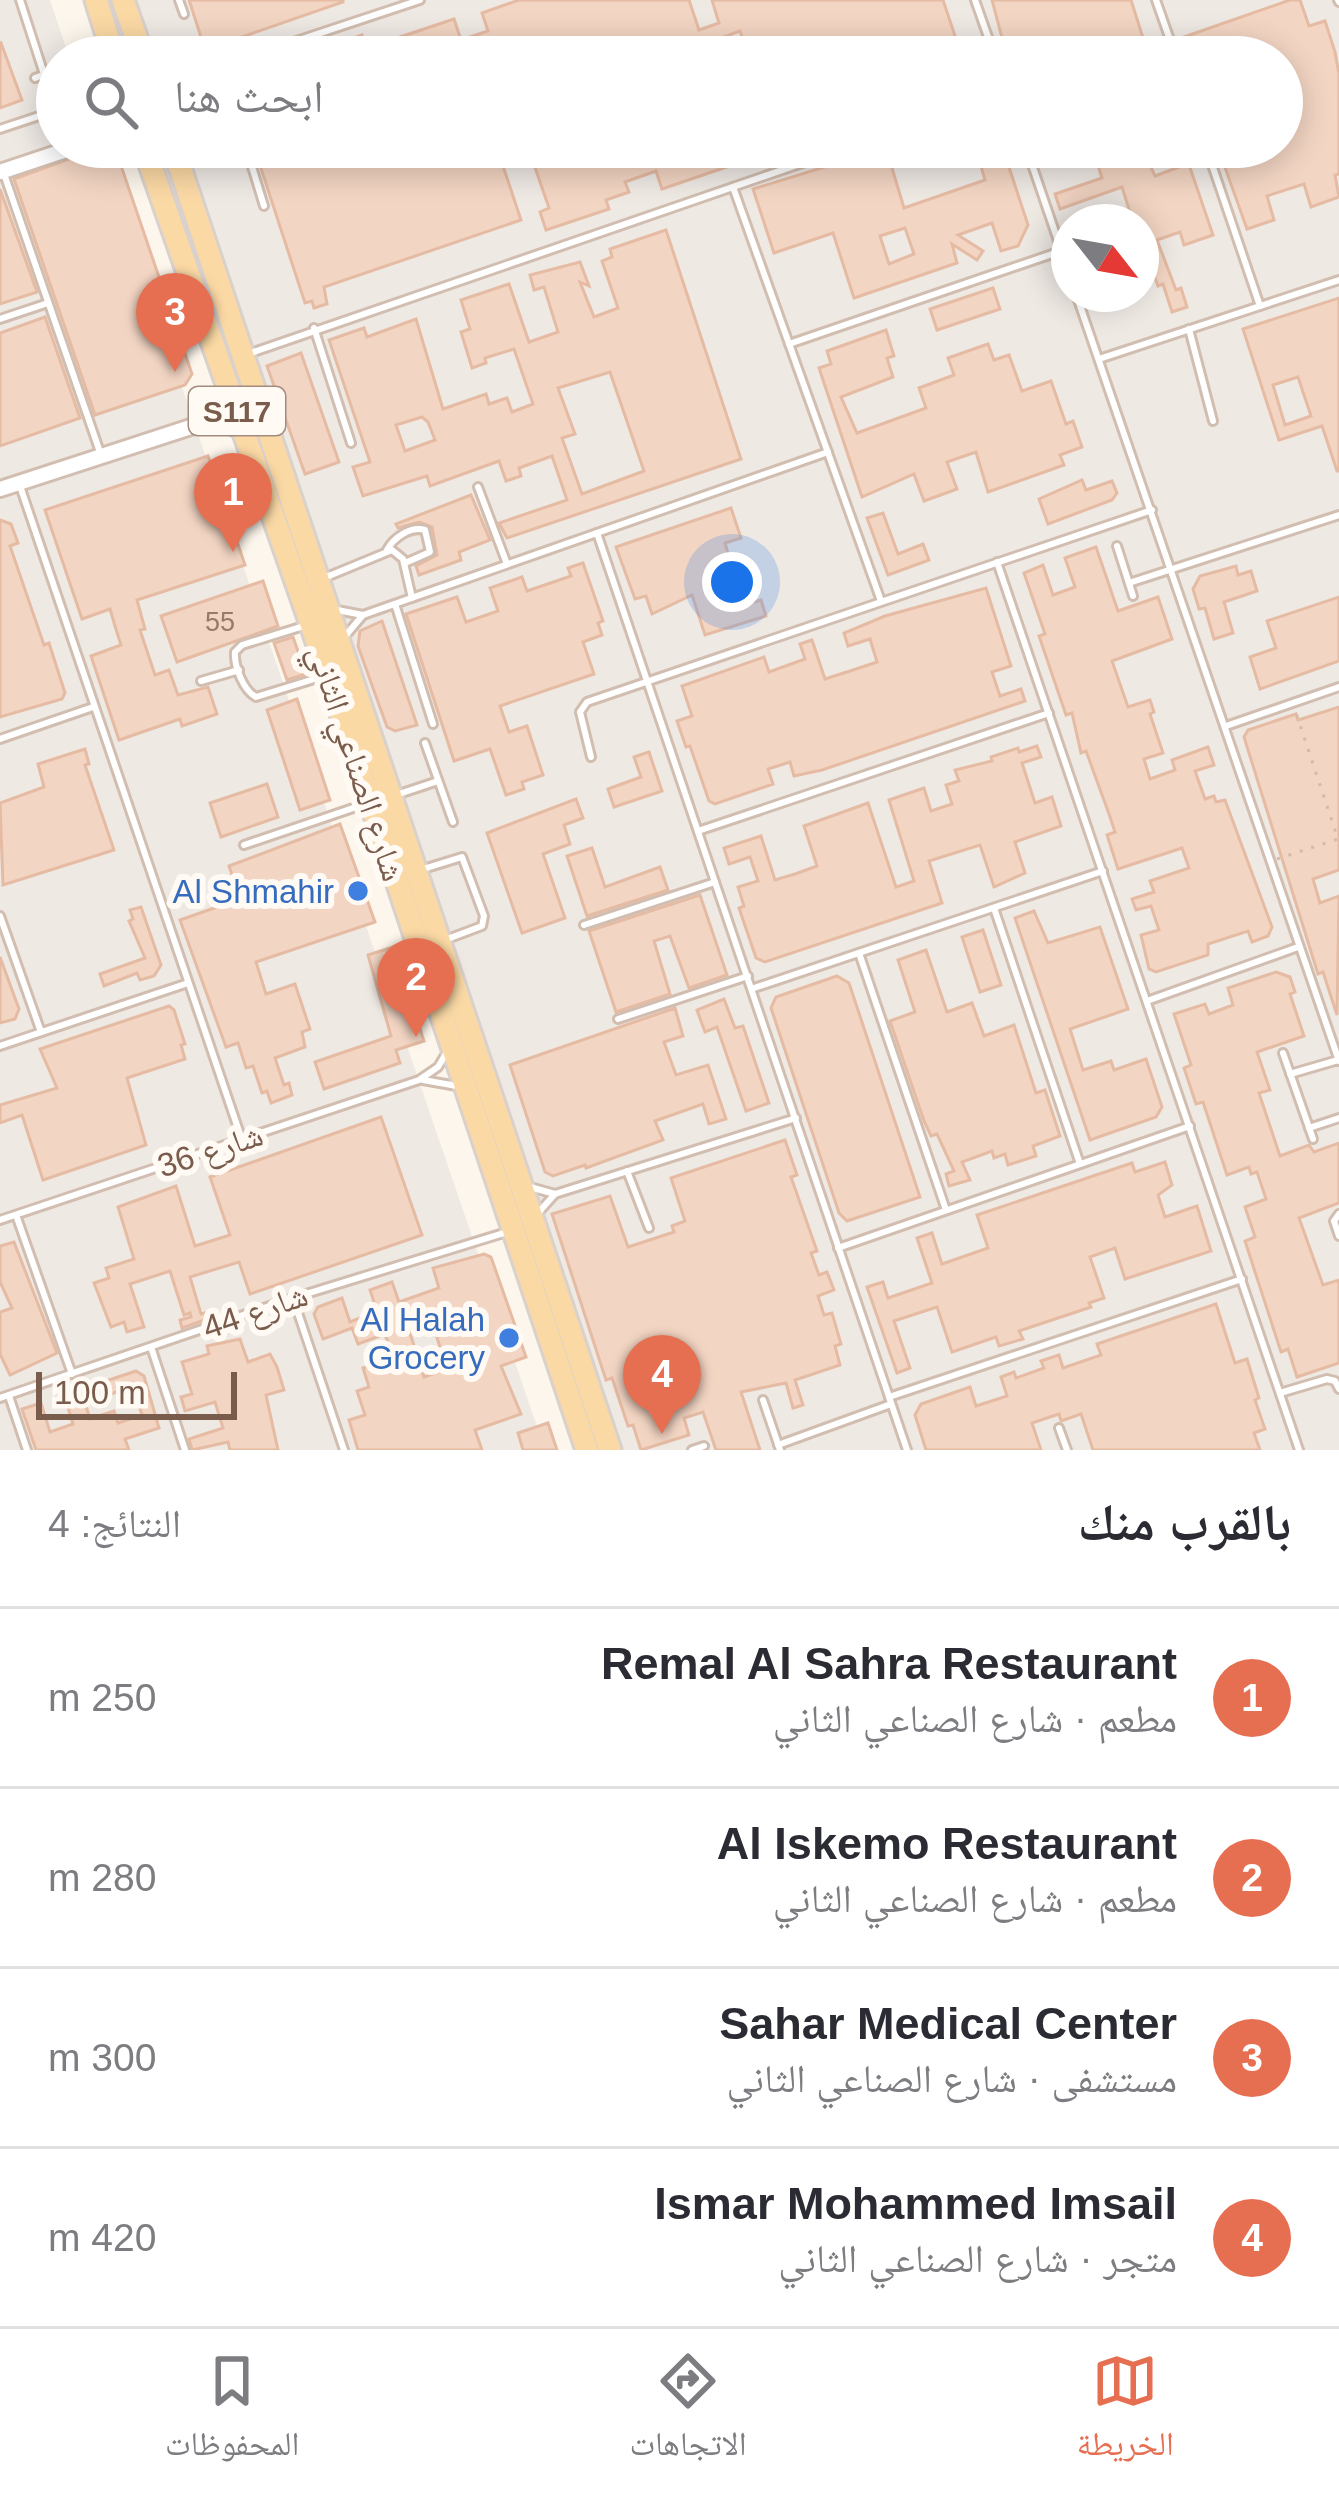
<!DOCTYPE html>
<html lang="ar">
<meta charset="utf-8">
<style>
:root{--surface:#fff;--page:#f2f2f3;--text:#2b2b33;--muted:#7c7c81;--line:#e1e1e2;--accent:#e76f51}
body{margin:0;font-family:Helvetica,"Noto Naskh Arabic",sans-serif;background:var(--page);color:var(--text);direction:rtl}
.compass{position:absolute;left:1051px;top:204px;width:108px;height:108px;border-radius:50%;background:var(--surface);box-shadow:0 6px 30px #0003;rotate:121deg}
.scale{position:absolute;left:36px;bottom:30px;width:201px;box-sizing:border-box;padding-left:12px;border:6px solid #7a5c4d;border-top:0;font-size:33px;line-height:42px;white-space:nowrap;color:#7a5c4d;-webkit-text-stroke:9px #fffaf3;paint-order:stroke}
.you{position:absolute;left:732px;top:582px;width:42px;height:42px;margin:-30px;border:9px solid #fff;border-radius:50%;background:#1a73e8;box-shadow:0 0 0 18px #1a73e833}
.badge{display:grid;place-items:center;width:78px;height:78px;border-radius:50%;background:var(--accent);color:#fff;font-size:39px;font-weight:700}
.pin{position:absolute;translate:-50% -99px;filter:drop-shadow(0 3px 6px #0008)}
.pin::after{content:'';position:absolute;top:63px;width:42px;height:36px;background:inherit;clip-path:polygon(0 0,100% 0,50% 100%)}
.list{margin:0;padding:0;list-style:none}
h2{display:flex;justify-content:space-between;align-items:center;height:156px;margin:0;padding:0 48px;font-size:51px}
h2 small{font-size:39px;font-weight:400;color:var(--muted)}
.list li{display:grid;grid-template-columns:78px 1fr auto;gap:36px;align-items:center;box-sizing:border-box;height:180px;padding:0 48px;border-top:3px solid var(--line)}
.list b{display:block;font-size:45px;white-space:nowrap}
.list p{margin:0;font-size:39px;white-space:nowrap;color:var(--muted)}
.list em{font-size:39px;font-style:normal;color:var(--muted)}
.icon{flex:none;width:66px;height:66px;fill:none;stroke:currentColor;stroke-width:2;stroke-linecap:round;stroke-linejoin:round}
.map{position:relative;flex:none;width:1339px;height:1450px;overflow:hidden;direction:ltr}
.search{position:absolute;background:var(--surface);box-shadow:0 6px 30px #0003;left:36px;right:36px;top:36px;height:132px;display:flex;align-items:center;gap:30px;box-sizing:border-box;padding:0 42px;border-radius:66px;color:var(--muted);font-size:45px}
.sheet{height:876px;background:var(--surface)}
nav{display:flex;justify-content:space-around;align-items:center;box-sizing:border-box;height:168px;border-top:3px solid var(--line);background:var(--surface);font-size:33px;color:var(--muted)}
nav a{display:grid;justify-items:center;gap:6px}
nav .on{color:var(--accent)}
.map>svg:first-child{display:block}
.industrial{fill:#efe9e4;fill-rule:evenodd}
.building{fill:#f3d5c3;stroke:#e6bba3;stroke-width:3;fill-rule:evenodd}
.lines{fill:none;stroke-linecap:round;stroke-linejoin:round}
.service-casing{stroke:#d1beb0;stroke-width:12}
.minor-casing{stroke:#d1beb0;stroke-width:20}
.primary-casing{stroke:#dad1cd;stroke-width:27}
.path{stroke:#d9b8a5;stroke-width:3;stroke-dasharray:3 9;stroke-linecap:butt}
.service{stroke:#fff;stroke-width:6}
.minor{stroke:#fff;stroke-width:14}
.primary{stroke:#fbd9a5;stroke-width:21}
.shop-dot{fill:#3f7fe0;stroke:#fffaf3;stroke-width:4.5}
.labels{text-anchor:middle;dominant-baseline:central;stroke-width:12;stroke-linejoin:round;paint-order:stroke}
.number-label{font-size:27px;fill:#987a6a}
.shield{fill:#fffaf3;stroke:#a28b7f;stroke-width:3}
.shield-label{font-size:30px;font-weight:bold;fill:#7a5c4d}
.street-label{font-size:33px;fill:#7a5c4d;stroke:#fffaf3}
.shop-label{font-size:33px;fill:#366cbe;stroke:#fffaf3;text-anchor:end}
</style>
<div class="map">
<svg width="1339" height="1450" viewBox="0 0 1339 1450">
<rect width="100%" height="100%" fill="#fdf6ec"/>
<!-- industrial -->
<g class="industrial">
<polygon points="0,0 50,0 69,57 57,57 57,147 100,147 545,1450 0,1450"/>
<path d="M 129,0 L 1339,0 L 1339,1450 L 622,1450 L 179,147 L 1282,147 L 1282,57 L 148,57 ZM 1069,222 L 1141,222 L 1141,294 L 1069,294 Z"/>
</g>
<!-- building -->
<g class="building">
<polygon points="189,0 343,0 343,2 184,57 180,43 201,37"/>
<polygon points="519,0 689,0 699,30 719,23 712,0 943,0 962,57 749,57 740,31 704,44 708,57 302,57 362,35 367,48 454,19 461,40 488,31 482,13"/>
<polygon points="992,0 1131,0 1149,57 1007,57"/>
<polygon points="1290,0 1300,0 1309,26 1325,21 1335,52 1339,74 1339,174 1335,175 1339,197 1311,207 1304,184 1267,196 1274,220 1247,229 1222,159 1258,147 1282,147 1282,57 1237,57 1233,44 1209,52 1211,57 1191,57 1184,37"/>
<polygon points="1,43 22,100 0,108 0,44"/>
<polygon points="102,147 116,151 192,374 185,385 95,415 14,179"/>
<polygon points="254,147 739,147 744,161 662,189 656,171 625,182 629,192 606,200 609,209 546,230 540,212 549,208 529,150 501,160 521,220 324,287 327,304 314,308 312,301 305,303"/>
<polygon points="1092,147 1142,147 1155,176 1179,167 1173,151 1183,147 1213,235 1184,245 1180,232 1157,240 1176,290 1181,288 1187,307 1172,312 1163,284 1158,286 1141,239 1141,222 1133,222 1122,187 1060,209 1055,194 1102,178"/>
<path d="M 886,148 L 904,208 L 985,180 L 978,156 L 1003,149 L 1028,225 L 1018,246 L 1001,251 L 992,223 L 958,235 L 983,251 L 977,260 L 952,244 L 957,263 L 854,298 L 833,233 L 774,253 L 753,189 ZM 905,228 L 914,254 L 889,264 L 880,236 Z"/>
<polygon points="0,189 37,292 0,304"/>
<path d="M 666,230 L 741,459 L 507,538 L 499,523 L 567,500 L 552,456 L 519,468 L 521,476 L 506,481 L 499,461 L 430,486 L 427,476 L 363,496 L 353,467 L 370,462 L 329,340 L 364,328 L 367,337 L 416,319 L 443,409 L 486,394 L 489,404 L 507,398 L 512,412 L 533,404 L 514,349 L 485,358 L 486,363 L 472,368 L 461,332 L 470,329 L 461,300 L 509,284 L 529,342 L 558,332 L 544,287 L 534,290 L 530,275 L 580,262 L 589,286 L 580,282 L 594,317 L 618,308 L 602,261 L 612,257 L 610,249 ZM 610,372 L 644,471 L 582,494 L 562,438 L 575,434 L 558,388 ZM 422,417 L 428,422 L 435,440 L 405,451 L 396,425 Z"/>
<polygon points="993,288 1000,309 937,330 930,309"/>
<path d="M 1339,298 L 1339,471 L 1337,471 L 1322,426 L 1279,440 L 1243,329 ZM 1298,377 L 1311,416 L 1285,425 L 1273,385 Z"/>
<polygon points="45,317 80,418 0,446 0,333"/>
<polygon points="886,330 894,356 887,358 893,377 841,397 857,433 926,408 919,388 954,375 948,358 988,344 994,360 1009,355 1022,391 1051,381 1066,424 1073,421 1082,447 1060,455 1064,465 988,492 976,452 947,462 957,489 924,501 914,474 862,497 819,368 831,364 827,351"/>
<polygon points="301,353 339,462 305,474 267,366"/>
<polygon points="208,456 245,565 137,600 145,629 140,630 155,675 169,670 178,695 208,687 217,714 182,726 180,719 119,740 91,656 121,645 115,626 110,609 82,619 45,510"/>
<polygon points="1082,480 1086,490 1112,481 1117,493 1112,500 1048,524 1039,499"/>
<polygon points="471,495 490,540 459,552 461,560 419,575 416,566 437,555 432,527 419,522 398,528 396,524"/>
<polygon points="731,508 741,538 725,543 731,564 745,605 761,600 766,616 705,635 692,595 652,614 646,596 635,599 616,547"/>
<polygon points="883,513 898,554 923,544 929,560 888,575 867,518"/>
<polygon points="0,520 11,524 18,543 10,546 44,645 49,643 65,693 62,699 0,717"/>
<polygon points="1096,547 1118,611 1158,597 1172,639 1112,661 1128,707 1150,700 1154,712 1150,714 1163,753 1144,759 1150,779 1175,770 1172,760 1208,747 1214,765 1195,771 1205,799 1214,796 1216,802 1225,800 1272,927 1268,936 1252,942 1248,931 1208,944 1208,955 1156,972 1149,969 1141,935 1159,930 1151,906 1136,910 1132,899 1154,892 1150,881 1189,868 1182,848 1118,869 1107,835 1115,832 1109,814 1086,751 1081,753 1072,713 1066,715 1039,636 1045,634 1024,573 1043,565 1053,595 1075,587 1065,558"/>
<polygon points="583,563 603,621 598,623 602,635 583,642 594,674 500,706 509,732 527,726 543,775 522,782 524,789 506,795 490,749 454,761 406,614 457,597 466,622 498,611 490,588 522,577 527,591 571,576 568,568"/>
<polygon points="1236,566 1238,575 1251,571 1257,591 1224,602 1233,633 1214,639 1205,608 1199,609 1193,589 1200,576"/>
<polygon points="263,581 278,626 177,662 161,616"/>
<polygon points="986,588 1011,666 992,672 1000,696 1021,689 1025,701 822,770 794,776 790,762 768,769 773,784 715,804 709,801 690,746 686,747 677,721 692,716 682,686 764,657 769,672 805,659 800,644 812,640 825,679 853,670 877,662 870,639 848,646 844,633 885,616"/>
<polygon points="1339,597 1339,661 1260,689 1250,657 1276,648 1267,621"/>
<polygon points="382,621 417,725 395,731 387,727 358,646 360,631"/>
<polygon points="293,637 306,674 287,680 274,643"/>
<polygon points="297,699 330,800 300,810 267,710"/>
<polygon points="1339,707 1339,870 1313,879 1320,903 1339,896 1337,1015 1323,972 1318,974 1244,737 1248,730 1296,714 1298,720"/>
<polygon points="1037,746 1041,757 1022,763 1035,803 1052,797 1061,826 1015,842 1025,873 994,887 980,845 929,861 942,903 765,962 756,958 739,908 744,906 738,887 758,881 750,857 729,864 724,848 761,836 775,880 795,874 817,866 804,826 868,803 896,887 914,881 889,800 924,788 931,811 952,804 946,785 959,781 955,770 992,761 991,757 1018,748 1019,752"/>
<polygon points="85,749 89,764 85,765 114,850 3,885 0,803 44,787 38,764"/>
<polygon points="649,752 662,791 614,807 608,789 641,777 634,757"/>
<polygon points="267,784 278,817 221,837 210,803"/>
<polygon points="576,799 583,818 564,825 570,844 543,854 565,918 522,933 487,833"/>
<polygon points="340,824 375,922 256,962 266,994 295,984 310,1029 302,1032 305,1047 275,1058 284,1085 289,1083 292,1095 271,1103 267,1091 262,1093 253,1066 246,1068 238,1043 226,1047 180,920 240,899 229,866"/>
<polygon points="592,848 605,887 660,867 668,890 587,916 567,856"/>
<polygon points="700,895 727,975 689,988 670,936 654,941 670,994 616,1012 589,931"/>
<polygon points="141,907 161,965 154,976 140,980 137,973 104,986 100,974 145,958 129,921 133,919 130,910"/>
<polygon points="1034,911 1048,943 1100,927 1128,1009 1070,1029 1083,1070 1111,1061 1114,1070 1146,1059 1162,1107 1156,1117 1090,1140 1015,918"/>
<polygon points="983,930 1001,985 980,992 962,937"/>
<polygon points="393,947 424,1041 396,1050 400,1063 324,1089 315,1062 391,1036 368,955"/>
<polygon points="926,950 947,1012 972,1003 984,1036 1014,1025 1036,1093 1045,1090 1060,1136 1033,1146 1036,1156 1008,1165 1005,1154 994,1158 992,1151 962,1162 970,1180 949,1186 946,1174 954,1171 937,1134 931,1136 924,1121 890,1021 915,1012 898,960"/>
<polygon points="0,957 19,1009 15,1019 0,1023"/>
<polygon points="1276,972 1290,977 1295,992 1290,994 1304,1036 1257,1052 1270,1090 1259,1093 1280,1156 1309,1145 1314,1152 1339,1143 1339,1203 1299,1218 1323,1285 1339,1280 1339,1363 1297,1377 1288,1349 1281,1352 1245,1241 1255,1237 1245,1207 1266,1199 1257,1172 1251,1174 1249,1167 1227,1175 1203,1102 1196,1104 1184,1068 1191,1065 1174,1014 1205,1004 1209,1014 1233,1005 1228,988"/>
<polygon points="837,976 849,983 920,1197 847,1221 839,1213 771,1008 776,997"/>
<polygon points="724,999 735,1028 743,1026 769,1103 746,1111 717,1027 705,1032 697,1010"/>
<polygon points="169,1006 174,1010 185,1044 181,1045 185,1059 127,1078 146,1145 43,1180 22,1115 0,1123 0,1105 57,1088 40,1049"/>
<polygon points="675,1008 683,1036 664,1042 676,1075 708,1065 726,1119 709,1124 703,1104 655,1121 663,1140 586,1168 585,1165 553,1176 545,1172 510,1065"/>
<polygon points="381,1117 422,1235 250,1294 239,1262 190,1277 201,1314 211,1311 213,1317 182,1328 180,1320 191,1317 190,1313 184,1315 170,1271 130,1284 144,1327 127,1332 124,1322 111,1327 94,1283 109,1278 106,1268 134,1259 118,1207 176,1186 195,1246 230,1235 210,1177"/>
<polygon points="785,1140 797,1175 791,1177 817,1251 811,1253 819,1275 827,1272 834,1290 818,1296 824,1315 832,1313 841,1344 835,1346 840,1365 795,1380 803,1405 793,1408 786,1383 741,1392 760,1450 716,1450 703,1412 684,1418 689,1435 641,1450 633,1425 628,1426 612,1378 606,1380 552,1214 610,1196 628,1247 674,1232 672,1226 685,1221 671,1178"/>
<polygon points="1165,1162 1172,1185 1158,1195 1165,1217 1197,1206 1211,1251 1125,1279 1115,1248 1090,1257 1104,1298 1089,1303 1091,1307 1019,1331 1023,1339 999,1346 996,1337 952,1352 937,1307 894,1321 910,1368 897,1373 867,1287 883,1282 888,1298 932,1283 917,1238 932,1233 942,1264 988,1248 977,1215 1132,1163 1135,1172"/>
<polygon points="14,1242 57,1353 10,1375 0,1354 0,1312 12,1308 0,1282 0,1246"/>
<path d="M 484,1254 L 491,1257 L 526,1357 L 501,1366 L 521,1414 L 475,1430 L 482,1450 L 358,1450 L 349,1420 L 365,1415 L 357,1391 L 369,1387 L 363,1368 L 393,1358 L 385,1334 L 358,1344 L 352,1328 L 323,1339 L 314,1314 L 318,1307 L 342,1298 L 350,1322 L 377,1311 L 370,1290 L 392,1282 L 399,1302 L 439,1288 L 433,1268 ZM 433,1325 L 447,1369 L 424,1377 L 410,1333 Z"/>
<polygon points="1216,1304 1235,1363 1247,1359 1259,1398 1255,1400 1265,1429 1254,1433 1260,1450 1093,1450 1081,1414 1061,1421 1059,1414 1032,1423 1041,1450 926,1450 915,1415 921,1404 970,1387 976,1406 1007,1396 1001,1377 1014,1372 1016,1378 1044,1368 1041,1361 1059,1355 1063,1368 1101,1355 1097,1344"/>
<polygon points="240,1339 248,1362 270,1354 277,1367 284,1390 266,1395 278,1450 230,1450 228,1442 192,1450 189,1439 223,1428 215,1402 185,1411 181,1397 192,1394 182,1362 209,1354 207,1346"/>
<polygon points="136,1371 144,1376 159,1428 125,1439 129,1450 36,1450 22,1409 41,1403 50,1432 73,1424 66,1401 83,1396 90,1419 114,1411 118,1423 142,1415 133,1386 111,1394 106,1381"/>
<polygon points="548,1423 557,1450 523,1450 518,1433"/>
</g>
<g class="lines">
<!-- service casing -->
<g class="service-casing">
<g id="service">
<polyline points="179,0 184,14"/>
<polyline points="975,0 995,57"/>
<polyline points="1156,0 1176,57"/>
<polyline points="1338,0 1339,2"/>
<polyline points="248,57 420,0"/>
<polyline points="35,78 57,70"/>
<polyline points="0,129 51,112 54,105 20,0"/>
<polyline points="246,147 264,206"/>
<polyline points="1026,147 1069,273"/>
<polyline points="1206,147 1260,306"/>
<polyline points="4,174 101,455"/>
<polyline points="733,187 881,601"/>
<polyline points="1076,294 1339,1061"/>
<polyline points="0,319 48,303"/>
<polyline points="314,328 351,443"/>
<polyline points="1189,329 1213,421"/>
<polyline points="789,344 1061,251"/>
<polyline points="245,355 849,147"/>
<polyline points="1099,359 1339,280"/>
<polyline points="20,486 242,1140"/>
<polyline points="478,487 507,564"/>
<polyline points="597,533 907,1450"/>
<polyline points="1117,546 1133,596"/>
<path d="M 387,550 C 394,537 411,526 425,530 L 430,552 L 405,563"/>
<polyline points="997,562 1299,1450"/>
<polyline points="324,578 392,550 403,559 412,598"/>
<polyline points="1129,583 1339,515"/>
<polyline points="395,604 433,724"/>
<polyline points="337,610 363,615 828,452"/>
<path d="M 307,625 L 242,645 L 235,652 C 234,666 243,690 256,697 L 324,676"/>
<polyline points="346,635 363,615"/>
<polyline points="201,681 239,670"/>
<polyline points="1226,726 1339,687"/>
<polyline points="0,739 93,707"/>
<polyline points="425,743 453,822"/>
<polyline points="591,757 580,712 587,702 1152,510"/>
<polyline points="396,795 438,781"/>
<polyline points="698,831 1049,713"/>
<polyline points="244,845 365,804"/>
<polyline points="420,870 462,857 484,916 482,926 442,941"/>
<polyline points="994,908 1080,1164"/>
<polyline points="0,916 41,1032"/>
<polyline points="584,925 715,882"/>
<polyline points="859,953 946,1210"/>
<polyline points="754,988 1103,871"/>
<polyline points="1147,1001 1298,947"/>
<polyline points="618,1019 748,976"/>
<polyline points="0,1046 188,983"/>
<polyline points="1283,1053 1313,1139"/>
<polyline points="1290,1074 1338,1060"/>
<polyline points="423,1080 457,1086"/>
<polyline points="1309,1128 1339,1118"/>
<polyline points="627,1171 649,1228"/>
<polyline points="530,1187 555,1194 796,1118"/>
<polyline points="538,1213 555,1194"/>
<polyline points="1339,1214 1334,1221 1339,1236"/>
<polyline points="16,1215 72,1374"/>
<polyline points="0,1220 419,1080 438,1067 447,1052"/>
<polyline points="838,1248 1190,1126"/>
<polyline points="293,1298 344,1450"/>
<polyline points="151,1347 185,1450"/>
<polyline points="1280,1393 1327,1379 1335,1381 1339,1389"/>
<polyline points="9,1396 27,1450"/>
<polyline points="889,1397 1242,1279"/>
<polyline points="0,1398 293,1298 510,1231"/>
<polyline points="763,1400 780,1450"/>
<polyline points="1059,1428 1067,1450"/>
<polyline points="778,1445 891,1404"/>
<polyline points="692,1450 704,1446"/>
</g>
</g>
<!-- minor casing -->
<g class="minor-casing">
<g id="minor">
<polyline points="0,172 75,147"/>
<polyline points="0,489 203,423 226,423 245,434"/>
</g>
</g>
<!-- primary casing -->
<g class="primary-casing">
<g id="primary">
<polyline points="96,0 114,57"/>
<polyline points="123,0 143,57"/>
<polyline points="144,147 311,624 587,1450"/>
<polyline points="173,147 610,1450"/>
</g>
</g>
<!-- path -->
<polyline class="path" points="1277,859 1338,839 1295,710"/>
<!-- service -->
<use href="#service" class="service"/>
<!-- minor -->
<use href="#minor" class="minor"/>
<!-- primary -->
<use href="#primary" class="primary"/>
</g>
<!-- markers -->
<g class="shop-dot">
<circle cx="358" cy="891" r="12"/>
<circle cx="509" cy="1338" r="12"/>
</g>
<g class="labels">
<!-- number labels -->
<g class="number-label">
<text x="220" y="622">55</text>
</g>
<!-- shield labels -->
<rect class="shield" x="189" y="387" width="96" height="48" rx="9"/>
<g class="shield-label">
<text x="237" y="411">S117</text>
</g>
<!-- street labels -->
<g class="street-label">
<text transform="translate(357 763) rotate(72)">شارع الصناعي الثاني</text>
<text transform="translate(210 1150) rotate(-18)">شارع 36</text>
<text transform="translate(255 1311) rotate(-19)">شارع 44</text>
</g>
<!-- shop labels -->
<g class="shop-label">
<text x="334" y="891">Al Shmahir</text>
<text x="485" y="1319">Al Halah<tspan x="485" dy="38">Grocery</tspan></text>
</g>
</g>
</svg>
<svg class="compass" viewBox="-18 -18 36 36"><path d="M0-13l5 13h-10z" fill="#e53935"/><path d="M0 13l5-13h-10z" fill="#7c7c81"/></svg>
<div class="scale">100 m</div>
<div class="you"></div>
<div class="pin badge" style="left:233px;top:552px">1</div>
<div class="pin badge" style="left:416px;top:1037px">2</div>
<div class="pin badge" style="left:175px;top:372px">3</div>
<div class="pin badge" style="left:662px;top:1434px">4</div>
<div class="search"><svg class="icon" aria-label="search" viewBox="0 0 24 24"><circle cx="10" cy="10" r="6"/><path d="M15 15l6 6"/></svg>ابحث هنا</div>
</div>
<section class="sheet">
<h2>بالقرب منك<small>النتائج: 4</small></h2>
<ul class="list">
<li><span class="badge">1</span><div><b>Remal Al Sahra Restaurant</b><p>مطعم · شارع الصناعي الثاني</p></div><em>250 m</em></li>
<li><span class="badge">2</span><div><b>Al Iskemo Restaurant</b><p>مطعم · شارع الصناعي الثاني</p></div><em>280 m</em></li>
<li><span class="badge">3</span><div><b>Sahar Medical Center</b><p>مستشفى · شارع الصناعي الثاني</p></div><em>300 m</em></li>
<li><span class="badge">4</span><div><b>Ismar Mohammed Imsail</b><p>متجر · شارع الصناعي الثاني</p></div><em>420 m</em></li>
</ul>
</section>
<nav>
<a class="on"><svg class="icon" aria-label="map" viewBox="0 0 24 24"><path d="M3 6l6-2 6 2 6-2v14l-6 2-6-2-6 2zM9 4v14M15 6v14"/></svg>الخريطة</a>
<a><svg class="icon" aria-label="directions" viewBox="0 0 24 24"><path d="M12 3l9 9-9 9-9-9zM9 14v-3h6M13 9l2 2-2 2"/></svg>الاتجاهات</a>
<a><svg class="icon" aria-label="saved" viewBox="0 0 24 24"><path d="M7 4h10v16l-5-4-5 4z"/></svg>المحفوظات</a>
</nav>
